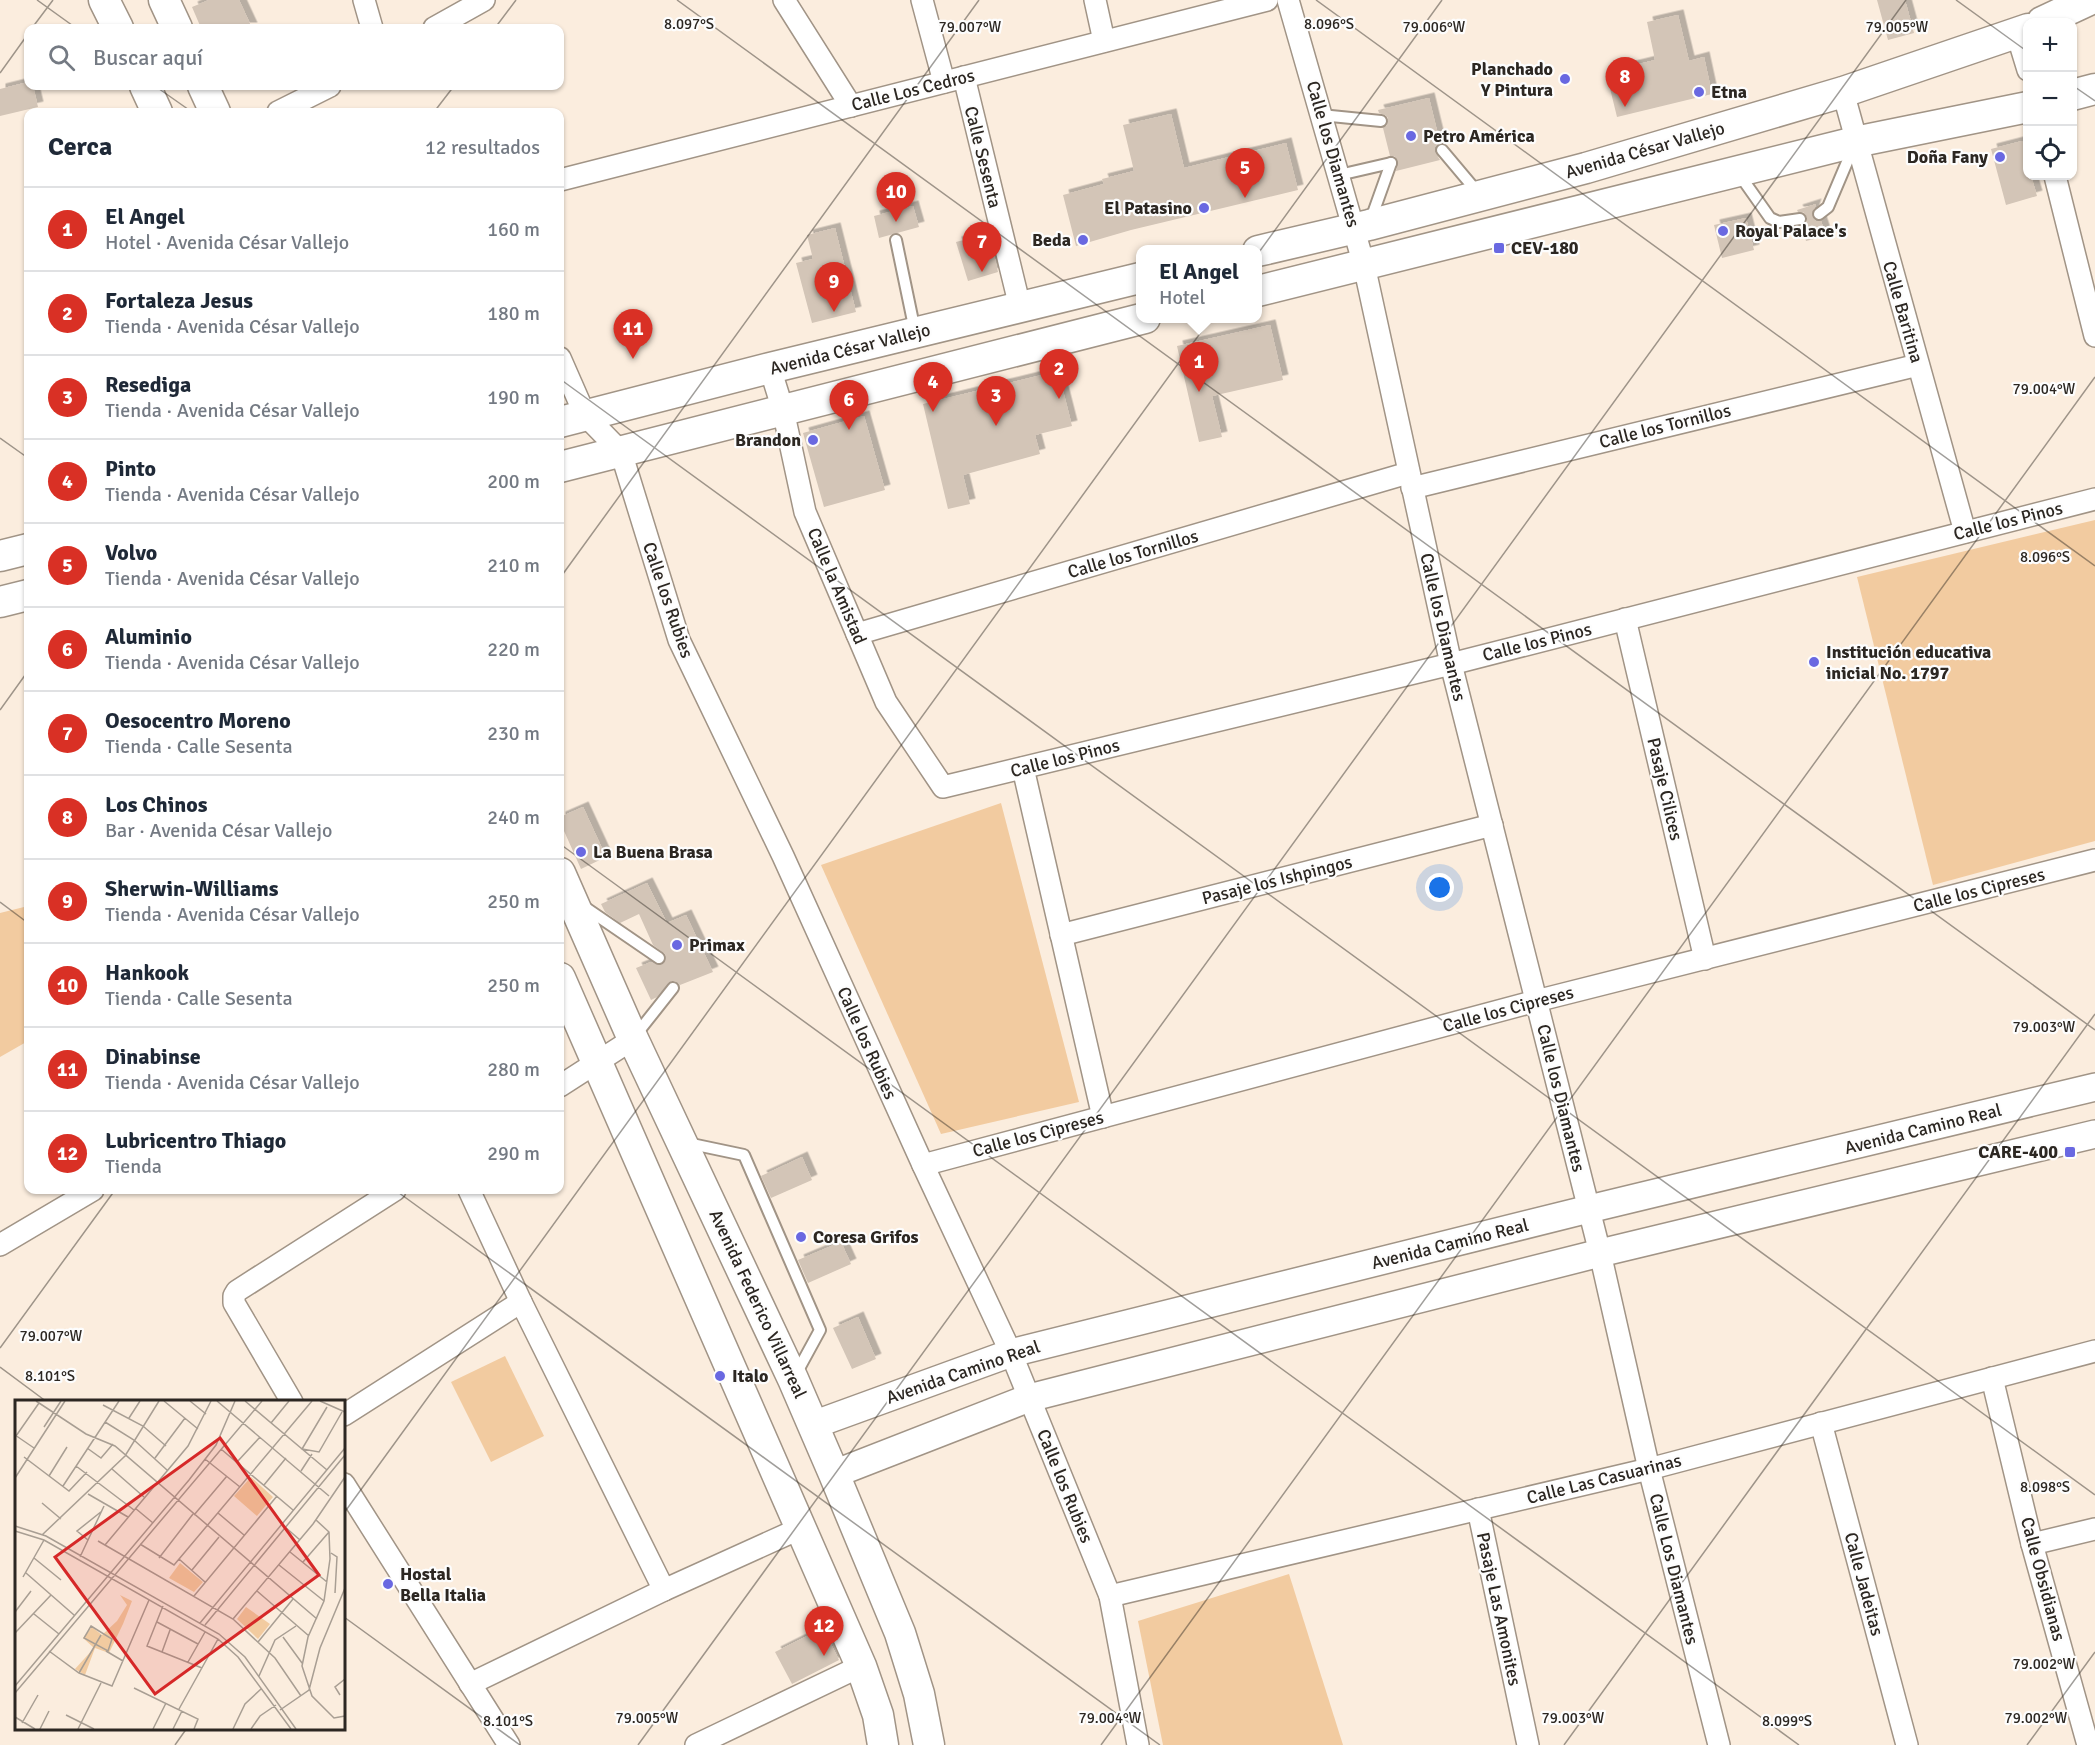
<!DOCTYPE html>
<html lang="es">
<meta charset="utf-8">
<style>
:root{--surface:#fff;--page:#f6f6f7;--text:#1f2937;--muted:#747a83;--line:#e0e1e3;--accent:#d93025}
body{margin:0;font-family:Signika,sans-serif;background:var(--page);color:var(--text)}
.controls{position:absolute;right:18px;top:18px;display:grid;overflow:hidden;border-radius:12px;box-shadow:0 2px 4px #0004}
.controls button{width:54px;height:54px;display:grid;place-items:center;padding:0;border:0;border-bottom:2px solid var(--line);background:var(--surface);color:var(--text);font:30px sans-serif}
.you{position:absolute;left:1440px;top:888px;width:21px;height:21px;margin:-15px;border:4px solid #fff;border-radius:50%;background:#1a73e8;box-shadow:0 0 0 9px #1a73e833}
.badge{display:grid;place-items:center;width:39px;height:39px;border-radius:50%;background:var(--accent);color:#fff;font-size:20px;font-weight:700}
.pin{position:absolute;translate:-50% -50px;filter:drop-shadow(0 2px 3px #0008)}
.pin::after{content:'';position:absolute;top:32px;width:21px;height:18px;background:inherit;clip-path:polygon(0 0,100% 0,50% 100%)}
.popup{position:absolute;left:1136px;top:245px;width:126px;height:78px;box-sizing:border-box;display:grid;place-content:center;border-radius:12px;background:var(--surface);filter:drop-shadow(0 2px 4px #0005);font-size:20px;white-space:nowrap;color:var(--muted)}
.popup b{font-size:22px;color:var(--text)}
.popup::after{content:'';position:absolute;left:50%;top:100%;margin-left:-12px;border:12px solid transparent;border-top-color:var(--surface)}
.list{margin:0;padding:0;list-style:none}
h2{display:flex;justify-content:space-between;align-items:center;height:78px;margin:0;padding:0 24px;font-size:26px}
h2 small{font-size:20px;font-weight:400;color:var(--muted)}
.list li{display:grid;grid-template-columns:39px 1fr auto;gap:18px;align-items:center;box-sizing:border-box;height:84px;padding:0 24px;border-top:2px solid var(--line)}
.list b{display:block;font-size:22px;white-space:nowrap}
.list p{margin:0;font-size:20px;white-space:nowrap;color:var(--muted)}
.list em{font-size:20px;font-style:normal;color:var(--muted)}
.icon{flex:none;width:33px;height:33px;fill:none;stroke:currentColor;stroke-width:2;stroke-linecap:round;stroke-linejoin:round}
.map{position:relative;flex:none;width:2095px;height:1745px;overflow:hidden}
.search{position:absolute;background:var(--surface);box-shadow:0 2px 4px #0004;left:24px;top:24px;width:540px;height:66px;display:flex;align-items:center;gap:15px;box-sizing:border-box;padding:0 21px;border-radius:12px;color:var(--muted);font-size:22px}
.panel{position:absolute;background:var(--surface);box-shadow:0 2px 4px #0004;left:24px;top:108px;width:540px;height:1086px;border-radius:12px}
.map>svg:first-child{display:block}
.green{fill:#f2cba0}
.building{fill:#d3c5b7;filter:url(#shadow)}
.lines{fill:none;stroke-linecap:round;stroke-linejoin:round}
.service-casing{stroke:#a19486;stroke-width:14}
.minor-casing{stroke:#a19486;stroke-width:24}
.tertiary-casing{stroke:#a19486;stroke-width:30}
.secondary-casing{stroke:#a19486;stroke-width:33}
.service{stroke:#fff;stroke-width:10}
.minor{stroke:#fff;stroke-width:21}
.tertiary{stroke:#fff;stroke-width:27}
.secondary{stroke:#fff;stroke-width:30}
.ticks{fill:none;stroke:#2c2722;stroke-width:1.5;stroke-opacity:0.45}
.poi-dot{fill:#6968e1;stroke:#fdfdfd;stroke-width:2}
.labels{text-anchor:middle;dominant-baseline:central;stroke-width:4.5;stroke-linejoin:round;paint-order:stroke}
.poi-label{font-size:18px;font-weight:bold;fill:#2c2722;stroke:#fdfdfd;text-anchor:start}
.street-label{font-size:18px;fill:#2c2722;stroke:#fdfdfd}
.inset-road{fill:none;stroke:#a89e93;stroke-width:1.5}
.view{fill:#d62828;fill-opacity:0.15;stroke:#d62828;stroke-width:3}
.inset-edge{fill:none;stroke:#2c2722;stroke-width:3}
.ticks-label{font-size:15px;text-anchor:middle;fill:#2c2722;stroke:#fdfdfd;stroke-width:4.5;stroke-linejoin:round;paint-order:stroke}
</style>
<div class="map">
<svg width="2095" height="1745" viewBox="0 0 2095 1745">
<defs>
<filter id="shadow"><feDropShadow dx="5.5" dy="-5.5" stdDeviation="0" flood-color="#0004"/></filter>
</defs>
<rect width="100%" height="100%" fill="#fbedde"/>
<!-- green -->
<g class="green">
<polygon points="2095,520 2095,841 1933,885 1857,577"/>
<polygon points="1001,803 1079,1102 941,1134 821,865"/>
<polygon points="28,906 28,1041 0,1057 0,913"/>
<polygon points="505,1356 544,1436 491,1462 451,1382"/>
<polygon points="1289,1574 1343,1745 1163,1745 1138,1621"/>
</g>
<!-- building -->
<g class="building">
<polygon points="209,0 239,0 252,28 201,28 192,7"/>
<polygon points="1877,0 1905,0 1914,33 1888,40"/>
<polygon points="1678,15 1689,61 1704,57 1712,94 1617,117 1606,72 1655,60 1647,22"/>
<polygon points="28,82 28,86 33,86 38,107 0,116 0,89"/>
<polygon points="1429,98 1440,143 1435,147 1435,152 1440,160 1396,171 1398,161 1394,156 1390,156 1383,128 1387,125 1388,118 1385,115 1379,113 1378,110"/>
<polygon points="1171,114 1184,168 1286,143 1298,190 1131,230 1076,246 1063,195 1104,184 1102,179 1134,171 1123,125"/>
<polygon points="2022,141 2028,162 2028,176 2031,176 2037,196 2006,205 1991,149"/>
<polygon points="1816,204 1812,216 1816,221 1821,221 1826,236 1806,241 1802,226 1807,222 1807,217 1803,212 1798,212 1797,210"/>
<polygon points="913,206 919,227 879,238 874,216"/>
<polygon points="1746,218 1754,250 1722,258 1714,225"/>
<polygon points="835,228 856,312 812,323 796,263 813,259 807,235"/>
<polygon points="989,233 998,272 968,281 956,242"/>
<polygon points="1270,325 1283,380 1212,396 1222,437 1199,442 1177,346"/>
<polygon points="1058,371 1072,426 1035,435 1040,454 963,475 970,504 948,509 923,404"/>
<polygon points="864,416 885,490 824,507 803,433"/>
<polygon points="583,807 606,857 581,869 560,822 560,817"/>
<polygon points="647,883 667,923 686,915 713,972 680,985 675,981 670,981 657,997 651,1000 636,968 651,962 658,965 663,964 666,959 665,954 653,945 639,914 620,923 605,912 601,904"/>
<polygon points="802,1157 812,1180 771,1198 761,1176"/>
<polygon points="841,1242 851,1264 808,1283 798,1260"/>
<polygon points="858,1317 876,1359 852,1369 833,1328"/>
<polygon points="823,1628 839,1660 792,1684 775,1652"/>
</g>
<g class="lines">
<!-- service casing -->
<g class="service-casing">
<g id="service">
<polyline points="1321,115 1381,121"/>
<polyline points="1442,150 1479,194"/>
<polyline points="1739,174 1770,218 1779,222 1800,219"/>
<polyline points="1339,175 1391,163"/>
<polyline points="1819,214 1828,207 1853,148"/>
<polyline points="1371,219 1391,163"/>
<polyline points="896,240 915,331"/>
<polyline points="583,906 659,958"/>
<polyline points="635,1036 673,988"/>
<polyline points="687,1143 744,1155 820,1330 796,1374"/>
</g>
</g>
<!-- minor casing -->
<g class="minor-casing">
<g id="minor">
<polyline points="364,0 372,28"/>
<polyline points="784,0 851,106"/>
<polyline points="922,0 944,82"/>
<polyline points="1095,0 1104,41"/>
<polyline points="1288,0 1364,265 1451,664 1600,1253 1649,1469 1719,1745"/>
<polyline points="434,28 484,0"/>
<polyline points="2017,34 2028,70"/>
<polyline points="964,77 1020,307"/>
<polyline points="1843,92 1965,532"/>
<polyline points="278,112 330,86"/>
<polyline points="2055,176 2095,336"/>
<polyline points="560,180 1267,0"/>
<polyline points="560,358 585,415 621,452 679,640 783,856 923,1165 1011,1353 1110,1596 1138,1745"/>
<polyline points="770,368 783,410 805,512 886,702 943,787 1451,664 2095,499"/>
<polyline points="1412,488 1918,365"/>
<polyline points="1625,619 1705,959"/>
<polyline points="857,634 1408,473"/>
<polyline points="1023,768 1103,1117"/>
<polyline points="1061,935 1492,825"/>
<polyline points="560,1086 633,1039"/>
<polyline points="923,1165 1536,1001 2095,860"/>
<polyline points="469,1190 521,1302 664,1590"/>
<polyline points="0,1245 93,1190"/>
<polyline points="1992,1378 2032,1544 2088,1745"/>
<polyline points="292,1402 234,1303 234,1296 237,1291 395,1190"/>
<polyline points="344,1415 521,1302"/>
<polyline points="1821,1423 1907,1745"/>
<polyline points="344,1484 509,1745"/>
<polyline points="1478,1509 1528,1745"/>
<polyline points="2032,1544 2095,1529"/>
<polyline points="1110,1596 1649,1469 2095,1351"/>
<polyline points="470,1684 664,1590 801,1528"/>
<polyline points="696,1745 861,1666"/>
</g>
</g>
<!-- tertiary casing -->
<g class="tertiary-casing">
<g id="tertiary">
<polyline points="813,1425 1011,1353 1589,1209 2095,1087"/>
<polyline points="834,1474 1029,1398 1600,1253 2095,1134"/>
</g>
</g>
<!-- secondary casing -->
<g class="secondary-casing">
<g id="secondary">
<polyline points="104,0 118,28"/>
<polyline points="164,0 177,28"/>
<polyline points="2042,22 2089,0"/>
<polyline points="145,86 157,112"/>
<polyline points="203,86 215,112"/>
<polyline points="2072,95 2095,89"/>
<polyline points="1258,251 1369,225 1586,168 1843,92 2028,29"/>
<polyline points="1258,291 1855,142 2028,107"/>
<polyline points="560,422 770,368 1140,278"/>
<polyline points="560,467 1145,318"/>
<polyline points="0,556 28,549"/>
<polyline points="0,602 28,595"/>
<polyline points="560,873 633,1039 793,1379 834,1474 900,1633 919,1694 929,1745"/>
<polyline points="560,978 861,1666 878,1715 883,1745"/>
</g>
</g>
<!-- service -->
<use href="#service" class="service"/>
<!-- minor -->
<use href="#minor" class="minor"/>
<!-- tertiary -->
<use href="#tertiary" class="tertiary"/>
<!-- secondary -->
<use href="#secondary" class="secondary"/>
</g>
<!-- ticks -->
<path class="ticks" d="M 37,0 L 76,28M 677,0 L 2095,1030M 1316,0 L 2095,566M 1956,0 L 2028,52M 32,28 L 53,0M 495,28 L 516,0M 0,73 L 28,34M 2072,85 L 2095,101M 155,86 L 192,112M 434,112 L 454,86M 560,379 L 2095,1495M 0,438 L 28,458M 560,578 L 979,0M 0,710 L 28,671M 560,844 L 1799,1745M 0,902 L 28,923M 395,1190 L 1160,1745M 0,1348 L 115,1190M 0,1367 L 47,1402M 344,1513 L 1442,0M 344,1617 L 520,1745M 175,1745 L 187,1728M 638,1745 L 1906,0M 1101,1745 L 2095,377M 1564,1745 L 2095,1014M 2027,1745 L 2095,1652"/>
<!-- markers -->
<g class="poi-dot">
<circle cx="1565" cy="79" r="6"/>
<circle cx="1699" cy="92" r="6"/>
<circle cx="1411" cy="136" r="6"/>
<circle cx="2000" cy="157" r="6"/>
<circle cx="1204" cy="208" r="6"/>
<circle cx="1723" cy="231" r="6"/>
<circle cx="1083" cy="240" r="6"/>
<rect x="1493" y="242" width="12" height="12" rx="3"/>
<circle cx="813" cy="440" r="6"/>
<circle cx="1814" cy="662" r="6"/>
<circle cx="581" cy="852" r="6"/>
<circle cx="677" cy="945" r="6"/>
<rect x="2064" y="1146" width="12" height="12" rx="3"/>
<circle cx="801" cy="1237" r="6"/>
<circle cx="720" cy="1376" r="6"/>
<circle cx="388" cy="1584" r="6"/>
</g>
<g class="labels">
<!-- poi labels -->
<g class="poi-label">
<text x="1553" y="69" text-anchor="end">Planchado<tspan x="1553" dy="21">Y Pintura</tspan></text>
<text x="1711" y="92">Etna</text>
<text x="1423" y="136">Petro América</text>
<text x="1988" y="157" text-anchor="end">Doña Fany</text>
<text x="1192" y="208" text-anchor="end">El Patasino</text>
<text x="1735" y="231">Royal Palace's</text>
<text x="1071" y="240" text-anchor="end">Beda</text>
<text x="1511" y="248">CEV-180</text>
<text x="801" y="440" text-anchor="end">Brandon</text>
<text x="1826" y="652">Institución educativa<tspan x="1826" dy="21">inicial No. 1797</tspan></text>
<text x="593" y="852">La Buena Brasa</text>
<text x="689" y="945">Primax</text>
<text x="2058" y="1152" text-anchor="end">CARE-400</text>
<text x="813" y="1237">Coresa Grifos</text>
<text x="732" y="1376">Italo</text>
<text x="400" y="1574">Hostal<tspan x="400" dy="21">Bella Italia</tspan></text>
</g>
<!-- street labels -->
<g class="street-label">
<text transform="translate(913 90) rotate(-14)">Calle Los Cedros</text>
<text transform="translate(1645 150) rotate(-16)">Avenida César Vallejo</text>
<text transform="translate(1333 154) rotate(74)">Calle los Diamantes</text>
<text transform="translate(983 157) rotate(76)">Calle Sesenta</text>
<text transform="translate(1903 312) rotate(74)">Calle Baritina</text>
<text transform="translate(850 349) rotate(-14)">Avenida César Vallejo</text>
<text transform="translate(1665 426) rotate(-14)">Calle los Tornillos</text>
<text transform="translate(2008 521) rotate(-14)">Calle los Pinos</text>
<text transform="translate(1133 554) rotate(-16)">Calle los Tornillos</text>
<text transform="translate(837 586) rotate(67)">Calle la Amistad</text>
<text transform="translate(668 600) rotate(71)">Calle los Rubies</text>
<text transform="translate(1443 627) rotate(77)">Calle los Diamantes</text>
<text transform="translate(1537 642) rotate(-14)">Calle los Pinos</text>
<text transform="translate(1065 758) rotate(-14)">Calle los Pinos</text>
<text transform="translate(1665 789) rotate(77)">Pasaje Cilices</text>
<text transform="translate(1277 880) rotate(-14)">Pasaje los Ishpingos</text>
<text transform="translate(1979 890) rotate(-14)">Calle los Cipreses</text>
<text transform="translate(1508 1009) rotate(-15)">Calle los Cipreses</text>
<text transform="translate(867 1043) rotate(66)">Calle los Rubies</text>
<text transform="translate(1561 1098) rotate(76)">Calle los Diamantes</text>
<text transform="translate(1923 1129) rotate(-14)">Avenida Camino Real</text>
<text transform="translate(1038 1134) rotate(-15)">Calle los Cipreses</text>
<text transform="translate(1450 1244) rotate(-14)">Avenida Camino Real</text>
<text transform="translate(758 1304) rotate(65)">Avenida Federico Villarreal</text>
<text transform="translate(963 1372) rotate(-19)">Avenida Camino Real</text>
<text transform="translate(1604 1479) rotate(-14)">Calle Las Casuarinas</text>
<text transform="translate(1065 1486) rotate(68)">Calle los Rubies</text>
<text transform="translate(1674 1569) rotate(76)">Calle Los Diamantes</text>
<text transform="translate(2043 1579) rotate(75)">Calle Obsidianas</text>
<text transform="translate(1864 1584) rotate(75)">Calle Jadeitas</text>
<text transform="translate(1499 1609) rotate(78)">Pasaje Las Amonites</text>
</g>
</g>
<!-- overview -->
<g transform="translate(15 1400)">
<rect width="330" height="330" fill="#fbedde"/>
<path d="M 236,77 L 258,97 L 242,116 L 219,96 ZM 165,163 L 188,182 L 179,192 L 154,178 ZM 105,195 L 117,201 L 108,224 L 94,253 L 80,248 L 70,275 L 60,269 L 79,248 L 68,238 L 77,227 L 87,235 L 102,221 L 112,205 ZM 231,207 L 255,224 L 243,239 L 222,219 Z" fill="#f2cba0"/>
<path class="inset-road" d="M 21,1 L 71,34 L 100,46 L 302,219M 149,1 L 183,29M 175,1 L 191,14M 202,1 L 314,96M 230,1 L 312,70M 305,1 L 330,12M 88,5 L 128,26 L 151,46M 312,7 L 287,49 L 304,52 L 327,12M 114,18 L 125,1M 90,22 L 119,40 L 152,70M 256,23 L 274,1M 29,27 L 46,1M 0,35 L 19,48M 1,36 L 24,3M 72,48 L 86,58 L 98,44M 206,49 L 278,110M 9,57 L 54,91 L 72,72M 140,58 L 170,18M 190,59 L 225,87M 222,62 L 245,37M 61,66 L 119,110M 97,69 L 129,97M 286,71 L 297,54M 34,76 L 52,47M 0,78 L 50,1M 249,85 L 271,58M 48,86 L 104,1M 73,94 L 113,117M 27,103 L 46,119M 120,108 L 138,123M 203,113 L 229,135M 179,115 L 212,76M 301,120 L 314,132 L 315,159 L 309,201 L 293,237 L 287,266 L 297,296 L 319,318 L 330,316M 0,126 L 31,136 L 204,234 L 230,257 L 281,329M 270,127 L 285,140M 0,131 L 29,140 L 203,239 L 223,257 L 276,329M 27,135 L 110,56 L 144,1M 73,140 L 62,131 L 87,111M 83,141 L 218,219 L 260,258 L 286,296M 125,144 L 159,165 L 297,1M 90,145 L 173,46 L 196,1M 275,152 L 312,182M 316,153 L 322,157 L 320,193M 65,157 L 89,106M 19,158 L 46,180M 144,158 L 178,114M 164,159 L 190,182M 288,162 L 314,132M 264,165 L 309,201M 177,170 L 204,137M 11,173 L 59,215M 8,177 L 29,140M 242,191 L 294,236M 179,196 L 262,96M 148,206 L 132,246 L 187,268M 0,212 L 16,191M 19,214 L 44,234M 218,219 L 298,124 L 330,77M 142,222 L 183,244M 185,223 L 330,48M 190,225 L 330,55M 76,226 L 97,239 L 93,251 L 69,238 ZM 0,233 L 36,195M 268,237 L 287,263M 243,242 L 278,199M 34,251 L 64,273 L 97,286 L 134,200M 91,251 L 108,261M 147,252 L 155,230M 173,262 L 190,232M 64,273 L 86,235M 244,276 L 260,240 L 281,226M 0,286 L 174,80 L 201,45 L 220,1M 119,288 L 183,319 L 179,329M 0,293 L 247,1M 325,295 L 320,287 L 330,279M 164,309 L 203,239M 265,310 L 294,290 L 305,248 L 330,188M 51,315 L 79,329M 0,317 L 20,329M 7,323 L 23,295M 25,329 L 34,311M 63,329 L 86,283M 138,329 L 151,303M 158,329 L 167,311M 218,329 L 230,304 L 246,289M 236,329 L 245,316 L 261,305"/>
<path class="view" d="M 205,38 L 304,175 L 140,294 L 40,157 Z"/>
<rect width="330" height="330" class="inset-edge"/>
</g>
<g class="ticks-label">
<text x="689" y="29">8.097°S</text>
<text x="1329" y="29">8.096°S</text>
<text x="970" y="32">79.007°W</text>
<text x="1434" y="32">79.006°W</text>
<text x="1897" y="32">79.005°W</text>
<text x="2044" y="394">79.004°W</text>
<text x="2045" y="562">8.096°S</text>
<text x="2044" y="1032">79.003°W</text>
<text x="51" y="1341">79.007°W</text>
<text x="50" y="1381">8.101°S</text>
<text x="2045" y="1492">8.098°S</text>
<text x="2044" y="1669">79.002°W</text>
<text x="647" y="1723">79.005°W</text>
<text x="1110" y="1723">79.004°W</text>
<text x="1573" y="1723">79.003°W</text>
<text x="2036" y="1723">79.002°W</text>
<text x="508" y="1726">8.101°S</text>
<text x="1787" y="1726">8.099°S</text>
</g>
</svg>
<div class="controls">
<button>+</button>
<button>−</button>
<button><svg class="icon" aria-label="locate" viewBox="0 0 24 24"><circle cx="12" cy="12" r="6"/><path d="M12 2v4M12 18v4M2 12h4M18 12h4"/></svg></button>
</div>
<div class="you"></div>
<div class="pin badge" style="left:1199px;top:392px">1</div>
<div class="popup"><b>El Angel</b>Hotel</div>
<div class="pin badge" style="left:1059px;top:399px">2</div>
<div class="pin badge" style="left:996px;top:426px">3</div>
<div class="pin badge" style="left:933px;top:412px">4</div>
<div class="pin badge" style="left:1245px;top:198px">5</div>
<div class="pin badge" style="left:849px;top:430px">6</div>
<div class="pin badge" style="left:982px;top:272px">7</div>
<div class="pin badge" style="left:1625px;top:107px">8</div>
<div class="pin badge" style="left:834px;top:312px">9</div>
<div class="pin badge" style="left:896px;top:222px">10</div>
<div class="pin badge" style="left:633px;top:359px">11</div>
<div class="pin badge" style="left:824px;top:1656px">12</div>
<div class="search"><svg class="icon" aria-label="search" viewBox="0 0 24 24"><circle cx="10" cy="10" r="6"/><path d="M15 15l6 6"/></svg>Buscar aquí</div>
<section class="panel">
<h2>Cerca<small>12 resultados</small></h2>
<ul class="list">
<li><span class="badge">1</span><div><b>El Angel</b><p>Hotel · Avenida César Vallejo</p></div><em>160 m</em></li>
<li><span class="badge">2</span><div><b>Fortaleza Jesus</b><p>Tienda · Avenida César Vallejo</p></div><em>180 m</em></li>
<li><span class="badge">3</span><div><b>Resediga</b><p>Tienda · Avenida César Vallejo</p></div><em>190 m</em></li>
<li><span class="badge">4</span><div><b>Pinto</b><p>Tienda · Avenida César Vallejo</p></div><em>200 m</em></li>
<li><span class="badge">5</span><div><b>Volvo</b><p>Tienda · Avenida César Vallejo</p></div><em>210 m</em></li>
<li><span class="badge">6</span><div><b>Aluminio</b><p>Tienda · Avenida César Vallejo</p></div><em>220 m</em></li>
<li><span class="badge">7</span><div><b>Oesocentro Moreno</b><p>Tienda · Calle Sesenta</p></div><em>230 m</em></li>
<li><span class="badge">8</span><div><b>Los Chinos</b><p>Bar · Avenida César Vallejo</p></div><em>240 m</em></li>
<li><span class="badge">9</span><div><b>Sherwin-Williams</b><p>Tienda · Avenida César Vallejo</p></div><em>250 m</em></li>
<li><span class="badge">10</span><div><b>Hankook</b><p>Tienda · Calle Sesenta</p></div><em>250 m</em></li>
<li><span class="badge">11</span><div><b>Dinabinse</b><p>Tienda · Avenida César Vallejo</p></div><em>280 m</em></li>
<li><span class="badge">12</span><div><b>Lubricentro Thiago</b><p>Tienda</p></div><em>290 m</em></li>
</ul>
</section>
</div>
